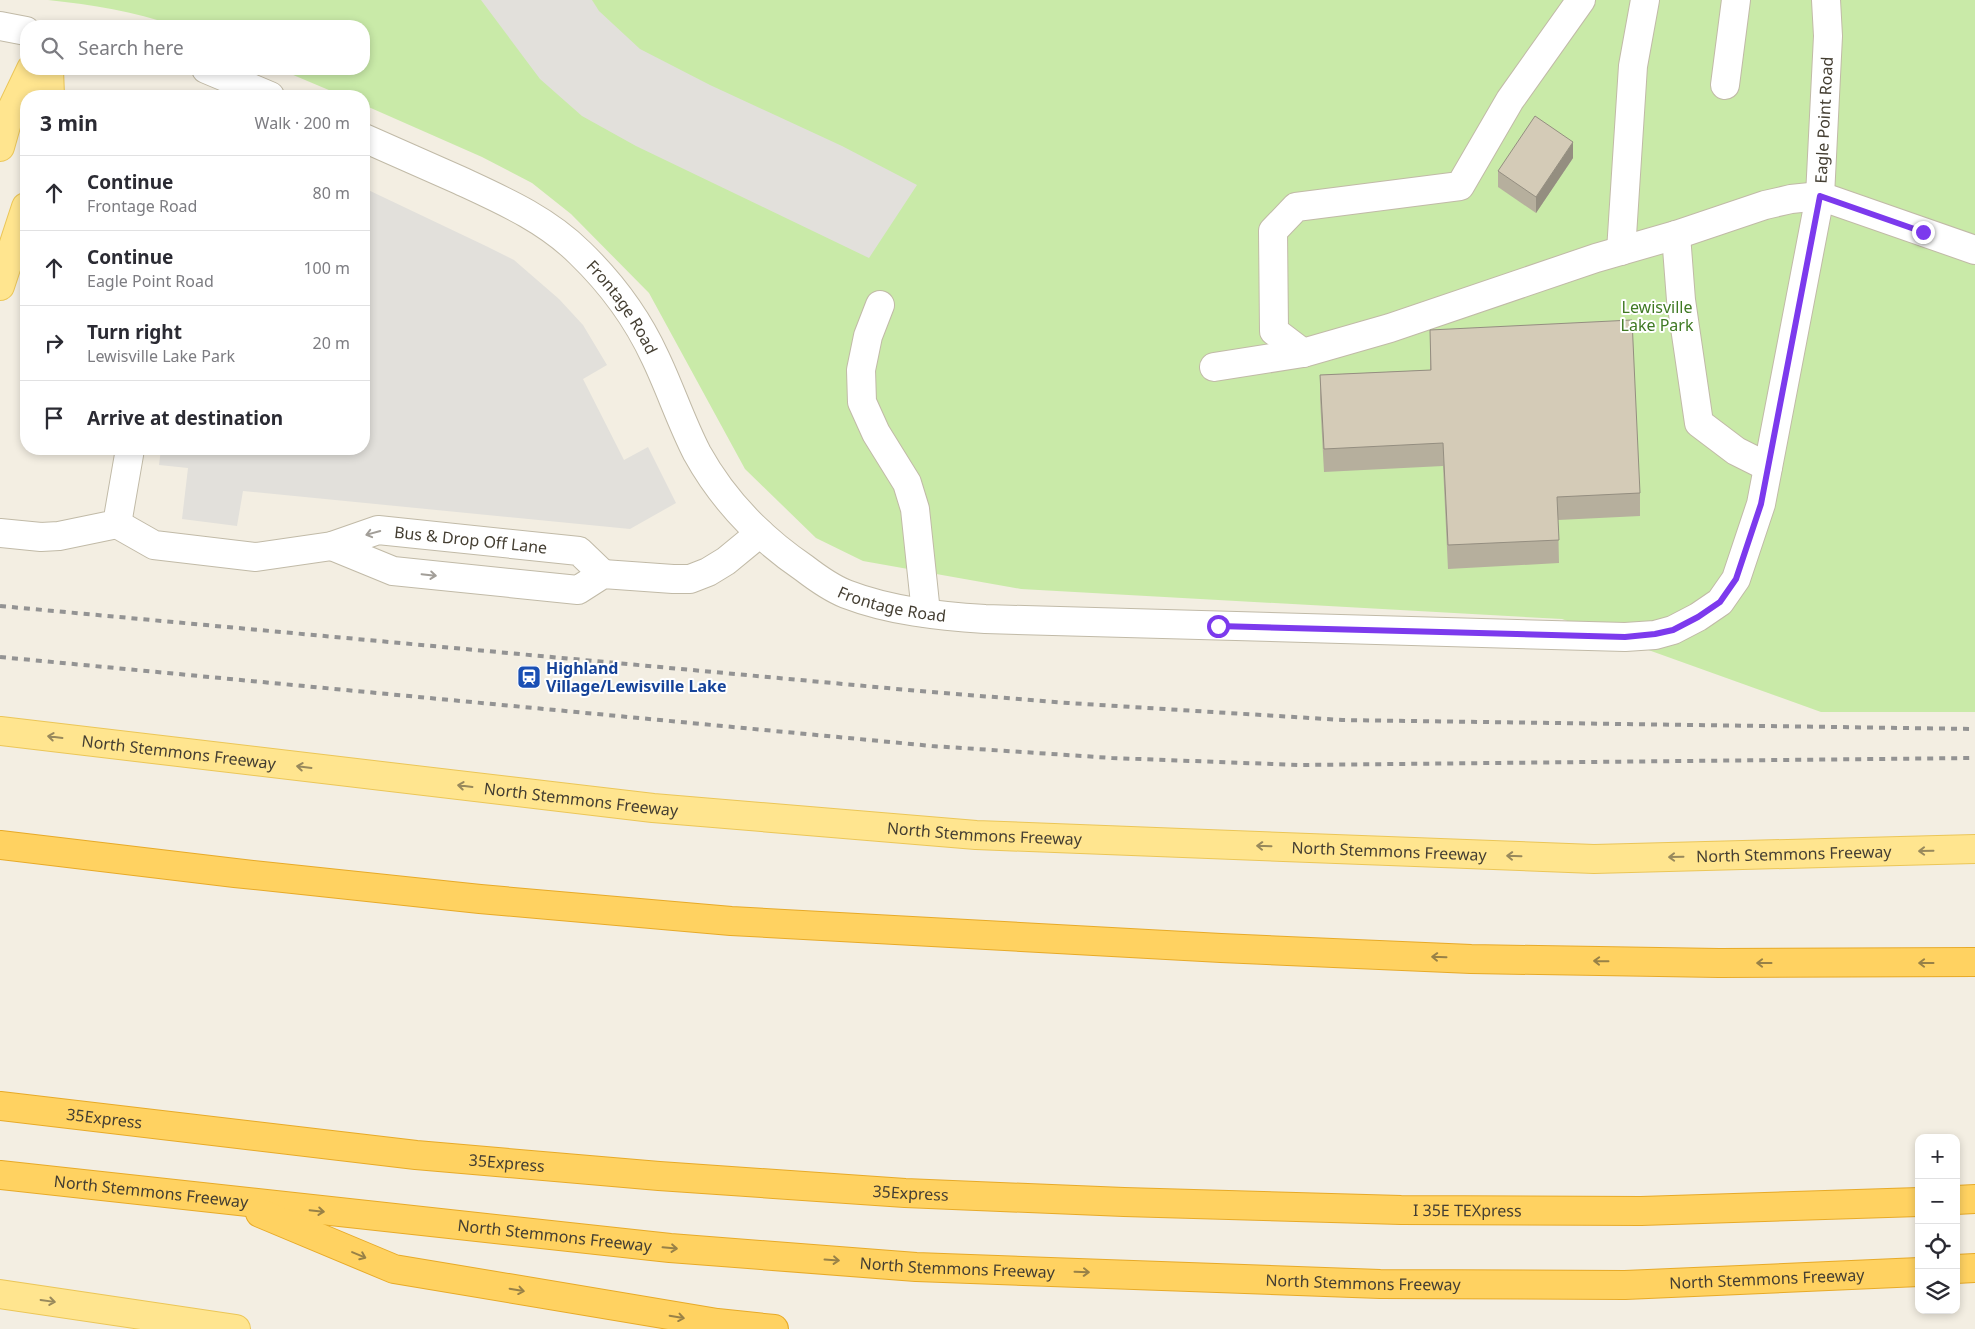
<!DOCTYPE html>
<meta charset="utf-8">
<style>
:root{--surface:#fff;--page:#f7f7f7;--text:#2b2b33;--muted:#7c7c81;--line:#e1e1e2}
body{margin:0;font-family:"Noto Sans",sans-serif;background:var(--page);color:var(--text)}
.controls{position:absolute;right:15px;bottom:15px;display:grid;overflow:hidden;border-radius:10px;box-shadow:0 2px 8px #0003}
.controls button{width:45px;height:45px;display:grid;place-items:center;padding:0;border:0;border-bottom:1px solid var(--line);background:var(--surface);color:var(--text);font:25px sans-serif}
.stop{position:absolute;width:15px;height:15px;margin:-11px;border:4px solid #7c3aed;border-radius:50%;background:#fff}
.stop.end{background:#7c3aed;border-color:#fff;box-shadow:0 1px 5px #0008}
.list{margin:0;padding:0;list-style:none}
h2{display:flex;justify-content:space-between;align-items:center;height:65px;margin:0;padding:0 20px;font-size:21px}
h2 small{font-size:16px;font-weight:400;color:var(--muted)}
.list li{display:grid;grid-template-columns:32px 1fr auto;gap:15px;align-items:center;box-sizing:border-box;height:75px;padding:0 20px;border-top:1px solid var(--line)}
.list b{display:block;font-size:19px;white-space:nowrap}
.list p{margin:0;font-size:16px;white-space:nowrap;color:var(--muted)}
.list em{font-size:16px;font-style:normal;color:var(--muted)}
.icon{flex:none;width:28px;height:28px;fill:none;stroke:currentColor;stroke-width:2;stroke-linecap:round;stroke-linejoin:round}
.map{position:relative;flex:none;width:1975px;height:1329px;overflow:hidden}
.search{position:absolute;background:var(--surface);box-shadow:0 2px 8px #0003;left:20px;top:20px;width:350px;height:55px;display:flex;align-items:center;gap:12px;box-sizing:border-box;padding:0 18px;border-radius:20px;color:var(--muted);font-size:19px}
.panel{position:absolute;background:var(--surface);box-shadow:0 2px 8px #0003;left:20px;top:90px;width:350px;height:365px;border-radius:20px}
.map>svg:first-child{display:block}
.green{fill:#c9eaa8}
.parking{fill:#e2e0db}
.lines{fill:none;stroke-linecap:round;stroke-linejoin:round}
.minor-casing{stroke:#c1baa7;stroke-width:30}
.major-casing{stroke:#ebc658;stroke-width:30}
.highway-casing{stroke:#e7aa28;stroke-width:30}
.minor{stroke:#fff;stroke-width:28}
.major{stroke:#ffe58f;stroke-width:28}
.highway{stroke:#ffd261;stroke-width:28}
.rail{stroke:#939393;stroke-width:4;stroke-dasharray:6 6;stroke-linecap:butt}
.wall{fill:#b6af9d}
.shaded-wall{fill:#948e80}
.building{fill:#d4cbb7;stroke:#948e80}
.oneway{stroke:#a29e98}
.oneway2{stroke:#98895c}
.oneway3{stroke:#988147}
.route{stroke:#7c3aed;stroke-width:6}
.labels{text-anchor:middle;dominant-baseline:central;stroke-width:4;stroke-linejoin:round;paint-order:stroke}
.street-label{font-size:16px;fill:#443e32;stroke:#fff}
.park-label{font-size:16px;fill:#3f7923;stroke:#fff}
.transit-label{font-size:16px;font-weight:bold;fill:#164399;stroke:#fff;text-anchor:start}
</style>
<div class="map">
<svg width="1975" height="1329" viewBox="0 0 1975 1329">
<rect width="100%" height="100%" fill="#f3eee2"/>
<!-- green -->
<path class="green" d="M 48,0 L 1975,0 L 1975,712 L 1821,712 L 1562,619 L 1021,589 L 863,561 L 816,538 L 745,469 L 649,293 L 571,214 L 532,183 L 482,157 L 364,105 L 364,96 L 343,96 L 279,69 L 364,69 L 364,26 L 176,26 C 132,11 94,5 48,0 Z"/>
<!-- parking -->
<g class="parking">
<polygon points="481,0 592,0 599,11 640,49 710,85 842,146 917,185 869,258 636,146 582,116 540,79"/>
<polygon points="364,188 488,247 514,260 559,299 583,325 607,365 583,379 624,460 648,447 676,503 630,529 243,491 237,526 182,519 188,468 159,465 161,449 364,449"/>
</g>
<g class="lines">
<!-- minor casing -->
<g class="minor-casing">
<g id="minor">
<polyline points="1581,0 1510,100 1460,186 1296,207 1273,231 1274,331 1303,353 1390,328 1596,258 1676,235 1765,205 1791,199 1820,196 1975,250"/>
<polyline points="0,26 26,31"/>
<polyline points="206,69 270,96"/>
<polyline points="1725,85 1736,0"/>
<path id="s1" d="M 364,138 C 396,152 427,166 459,180 C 502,200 546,219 580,253 C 611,283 637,318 655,357 C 670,388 681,422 697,453 C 723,500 760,538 804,568 C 817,578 831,588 846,594 C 890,611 939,616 985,619 L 1625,637 L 1655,635 L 1673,630 L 1698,617 L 1720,602 L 1736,579 L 1761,504 L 1820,196 L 1828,36 L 1826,0"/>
<polyline points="1676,235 1681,300 1699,423 1736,451 1768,467"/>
<polyline points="1621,251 1633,66 1645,0"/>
<polyline points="880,305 868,336 861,370 862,402 876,433 907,483 915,509 926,613"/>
<polyline points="1214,367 1303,353"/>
<path id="s2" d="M 117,524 L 154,545 L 256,557 L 332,546 L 378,530 L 579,551 L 603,574"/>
<polyline points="0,533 41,537 59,536 117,524 130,449"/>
<polyline points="332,546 393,571 578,590 603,574 673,579 690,579 708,572 726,561 760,533"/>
</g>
</g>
<!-- major casing -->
<g class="major-casing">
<g id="major">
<polyline points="49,69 50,96"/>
<polyline points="0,147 9,115 31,69"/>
<polyline points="0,286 26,207"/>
<path id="s3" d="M 0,731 L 653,808 L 976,835 L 1594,859 L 1975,849"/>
<polyline points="0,1294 236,1329"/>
</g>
</g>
<!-- highway casing -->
<g class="highway-casing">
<g id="highway">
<polyline points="0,845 235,873 480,899 731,921 1221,948 1471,959 1719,963 1975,962"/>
<path id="s4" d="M 0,1106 L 416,1155 L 659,1176 L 905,1193 L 1124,1202 L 1401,1210 L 1641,1211 L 1919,1202"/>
<path id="s5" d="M 0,1175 L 670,1248 L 916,1267 L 1380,1284 L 1625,1285 L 1919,1272"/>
<polyline points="1956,1200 1975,1199"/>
<polyline points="260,1213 394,1269 717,1323 774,1329"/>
<polyline points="1956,1269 1975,1268"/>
</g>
</g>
<!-- minor -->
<use href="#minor" class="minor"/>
<!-- major -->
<use href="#major" class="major"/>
<!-- highway -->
<use href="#highway" class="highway"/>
<!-- rail -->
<g class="rail">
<polyline points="0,606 919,691 1068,703 1342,720 1975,729"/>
<polyline points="0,657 932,746 1112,758 1299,765 1975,758"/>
</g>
</g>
<!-- wall -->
<g class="wall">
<polygon points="1573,158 1536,213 1498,187 1498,171"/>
<polygon points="1430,330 1640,493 1640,516 1558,520 1559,563 1448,569 1443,466 1324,472 1320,399 1320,375 1430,370"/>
</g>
<!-- shaded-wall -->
<polygon class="shaded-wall" points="1573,142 1573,158 1536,213 1536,197"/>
<!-- building -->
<g class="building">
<polygon points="1535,116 1573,142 1536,197 1498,171"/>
<polygon points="1632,320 1640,493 1557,497 1559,540 1448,545 1443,443 1324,449 1320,375 1431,370 1430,330"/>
</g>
<!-- one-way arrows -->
<defs><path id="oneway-shaft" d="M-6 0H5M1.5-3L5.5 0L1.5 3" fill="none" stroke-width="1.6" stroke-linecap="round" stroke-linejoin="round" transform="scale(1.25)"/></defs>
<g class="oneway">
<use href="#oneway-shaft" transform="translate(373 533) rotate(165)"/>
<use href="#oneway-shaft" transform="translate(429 575) rotate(6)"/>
</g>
<g class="oneway2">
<use href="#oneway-shaft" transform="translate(55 737) rotate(-173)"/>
<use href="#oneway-shaft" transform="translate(304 767) rotate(-173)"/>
<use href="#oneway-shaft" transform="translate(465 786) rotate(-173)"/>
<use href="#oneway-shaft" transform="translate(1264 846) rotate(-178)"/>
<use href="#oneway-shaft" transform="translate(1926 851) rotate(179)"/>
<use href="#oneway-shaft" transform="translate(1514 856) rotate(-178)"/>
<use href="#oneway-shaft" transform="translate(1676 857) rotate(179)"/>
<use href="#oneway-shaft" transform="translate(48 1301) rotate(8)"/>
</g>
<g class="oneway3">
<use href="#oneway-shaft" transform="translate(1439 957) rotate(-178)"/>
<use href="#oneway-shaft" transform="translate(1601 961) rotate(-179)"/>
<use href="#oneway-shaft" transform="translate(1764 963) rotate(180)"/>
<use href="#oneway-shaft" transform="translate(1926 963) rotate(180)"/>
<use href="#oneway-shaft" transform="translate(317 1211) rotate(6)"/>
<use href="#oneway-shaft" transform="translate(670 1248) rotate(5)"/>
<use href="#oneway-shaft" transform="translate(359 1255) rotate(23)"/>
<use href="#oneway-shaft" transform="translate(832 1260) rotate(4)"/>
<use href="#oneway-shaft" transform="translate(1082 1272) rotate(2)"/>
<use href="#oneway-shaft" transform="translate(517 1290) rotate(10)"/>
<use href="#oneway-shaft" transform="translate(677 1317) rotate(10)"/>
</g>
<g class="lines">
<!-- route -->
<polyline class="route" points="1218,626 1625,637 1655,634 1673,630 1698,617 1720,602 1736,579 1761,504 1820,196 1923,232"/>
</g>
<!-- icons -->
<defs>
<g id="station-square" transform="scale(1.25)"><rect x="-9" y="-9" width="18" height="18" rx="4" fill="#1a4fb4" stroke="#fff"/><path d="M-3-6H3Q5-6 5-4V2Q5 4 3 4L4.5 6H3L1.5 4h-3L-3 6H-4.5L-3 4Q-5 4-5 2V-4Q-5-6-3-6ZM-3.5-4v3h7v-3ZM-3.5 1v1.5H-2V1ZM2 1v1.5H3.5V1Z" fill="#fff"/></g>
</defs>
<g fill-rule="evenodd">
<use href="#station-square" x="529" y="677"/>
</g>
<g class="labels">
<!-- street labels -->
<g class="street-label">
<text stroke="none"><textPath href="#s1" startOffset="2070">Eagle Point Road</textPath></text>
<text stroke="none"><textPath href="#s1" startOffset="315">Frontage Road</textPath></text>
<text stroke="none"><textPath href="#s2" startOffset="364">Bus &amp; Drop Off Lane</textPath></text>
<text stroke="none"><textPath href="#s1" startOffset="735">Frontage Road</textPath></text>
<text stroke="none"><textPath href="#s3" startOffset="180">North Stemmons Freeway</textPath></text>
<text stroke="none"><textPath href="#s3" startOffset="585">North Stemmons Freeway</textPath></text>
<text stroke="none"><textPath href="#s3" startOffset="990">North Stemmons Freeway</textPath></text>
<text stroke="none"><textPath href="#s3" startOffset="1395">North Stemmons Freeway</textPath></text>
<text stroke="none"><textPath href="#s3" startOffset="1800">North Stemmons Freeway</textPath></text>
<text stroke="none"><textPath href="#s4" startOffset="105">35Express</textPath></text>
<text stroke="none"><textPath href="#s4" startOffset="510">35Express</textPath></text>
<text stroke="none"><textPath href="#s5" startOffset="152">North Stemmons Freeway</textPath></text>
<text stroke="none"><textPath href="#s4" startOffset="915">35Express</textPath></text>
<text stroke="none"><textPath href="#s4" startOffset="1472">I 35E TEXpress</textPath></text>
<text stroke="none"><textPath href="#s5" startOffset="558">North Stemmons Freeway</textPath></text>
<text stroke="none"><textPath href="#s5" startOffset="962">North Stemmons Freeway</textPath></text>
<text stroke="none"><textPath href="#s5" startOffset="1772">North Stemmons Freeway</textPath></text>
<text stroke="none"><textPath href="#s5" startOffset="1368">North Stemmons Freeway</textPath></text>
</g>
<!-- park labels -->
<g class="park-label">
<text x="1657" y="307">Lewisville<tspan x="1657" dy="18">Lake Park</tspan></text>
</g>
<!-- transit labels -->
<g class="transit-label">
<text x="546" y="668">Highland<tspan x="546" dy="18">Village/Lewisville Lake</tspan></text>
</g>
</g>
</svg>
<div class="controls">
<button>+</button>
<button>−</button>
<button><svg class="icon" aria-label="locate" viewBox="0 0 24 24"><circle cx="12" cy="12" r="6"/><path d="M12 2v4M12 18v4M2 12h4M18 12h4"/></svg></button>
<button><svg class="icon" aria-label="layers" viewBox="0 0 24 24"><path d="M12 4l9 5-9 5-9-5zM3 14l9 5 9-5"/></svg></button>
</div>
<div class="stop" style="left:1218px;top:626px"></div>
<div class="stop end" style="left:1923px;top:232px"></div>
<div class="search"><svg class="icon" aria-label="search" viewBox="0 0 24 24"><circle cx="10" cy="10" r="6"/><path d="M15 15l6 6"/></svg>Search here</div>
<section class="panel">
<h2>3 min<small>Walk · 200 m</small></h2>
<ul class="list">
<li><svg class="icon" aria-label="ahead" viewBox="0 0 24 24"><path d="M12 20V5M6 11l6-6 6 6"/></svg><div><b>Continue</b><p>Frontage Road</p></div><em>80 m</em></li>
<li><svg class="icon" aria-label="ahead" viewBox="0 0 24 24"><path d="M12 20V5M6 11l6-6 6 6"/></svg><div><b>Continue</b><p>Eagle Point Road</p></div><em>100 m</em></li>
<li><svg class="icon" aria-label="right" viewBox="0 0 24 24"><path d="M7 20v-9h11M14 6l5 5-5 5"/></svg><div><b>Turn right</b><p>Lewisville Lake Park</p></div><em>20 m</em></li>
<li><svg class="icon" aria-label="arrive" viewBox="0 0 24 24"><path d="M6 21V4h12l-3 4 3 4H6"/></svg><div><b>Arrive at destination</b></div></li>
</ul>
</section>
</div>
